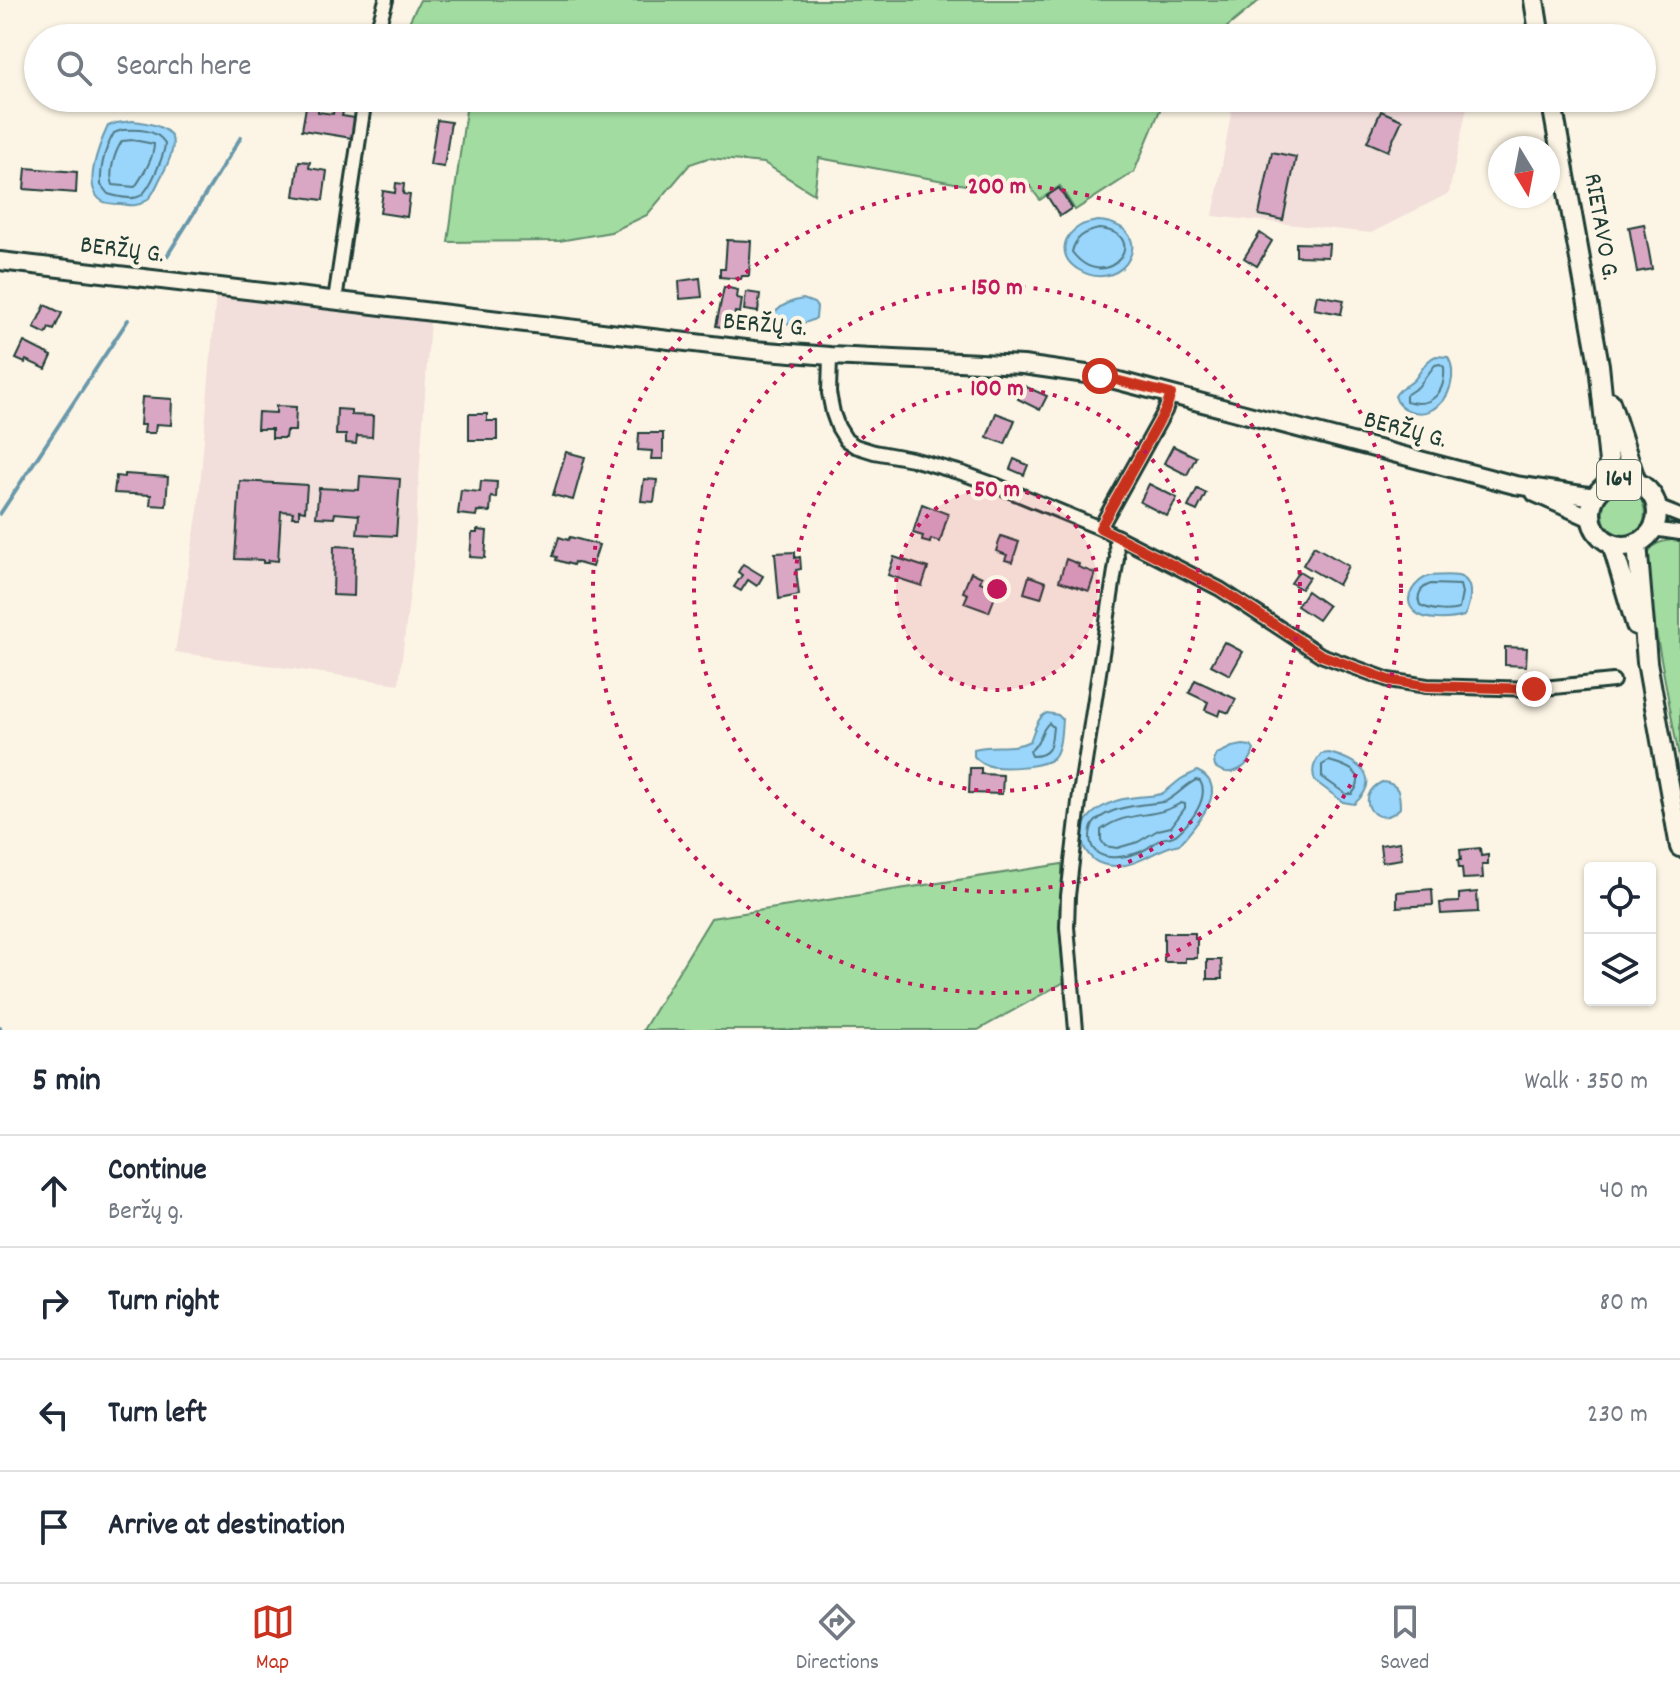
<!DOCTYPE html>
<meta charset="utf-8">
<style>
:root{--surface:#fff;--page:#f6f6f7;--text:#1f2937;--muted:#747a83;--line:#e0e1e3;--accent:#c8321e}
body{margin:0;font-family:Dekko,sans-serif;background:var(--page);color:var(--text)}
.controls{position:absolute;right:24px;bottom:24px;display:grid;overflow:hidden;border-radius:8px;box-shadow:0 2px 6px #0004}
.controls button{width:72px;height:72px;display:grid;place-items:center;padding:0;border:0;border-bottom:2px solid var(--line);background:var(--surface);color:var(--text);font:40px sans-serif}
.compass{position:absolute;left:1488px;top:136px;width:72px;height:72px;border-radius:50%;background:var(--surface);box-shadow:0 2px 6px #0004;rotate:170deg}
.stop{position:absolute;width:24px;height:24px;margin:-18px;border:6px solid #c8321e;border-radius:50%;background:#fff}
.stop.end{background:#c8321e;border-color:#fff;box-shadow:0 2px 8px #0008}
.list{margin:0;padding:0;list-style:none}
h2{display:flex;justify-content:space-between;align-items:center;height:104px;margin:0;padding:0 32px;font-size:34px}
h2 small{font-size:26px;font-weight:400;color:var(--muted)}
.list li{display:grid;grid-template-columns:52px 1fr auto;gap:24px;align-items:center;box-sizing:border-box;height:112px;padding:0 32px;border-top:2px solid var(--line)}
.list b{display:block;font-size:30px;white-space:nowrap}
.list p{margin:0;font-size:26px;white-space:nowrap;color:var(--muted)}
.list em{font-size:26px;font-style:normal;color:var(--muted)}
.icon{flex:none;width:44px;height:44px;fill:none;stroke:currentColor;stroke-width:2;stroke-linecap:round;stroke-linejoin:round}
.map{position:relative;flex:none;width:1680px;height:1030px;overflow:hidden}
.search{position:absolute;background:var(--surface);box-shadow:0 2px 6px #0004;left:24px;right:24px;top:24px;height:88px;display:flex;align-items:center;gap:20px;box-sizing:border-box;padding:0 28px;border-radius:44px;color:var(--muted);font-size:30px}
.sheet{height:552px;background:var(--surface)}
nav{display:flex;justify-content:space-around;align-items:center;box-sizing:border-box;height:112px;border-top:2px solid var(--line);background:var(--surface);font-size:22px;color:var(--muted)}
nav a{display:grid;justify-items:center;gap:4px}
nav .on{color:var(--accent)}
.map>svg:first-child{display:block}
.built{fill:#f2dedb}
.green{fill:#a2dca1;stroke:#608c6a;stroke-width:2}
.water{fill:#9ad5fb;stroke:#6998ab;stroke-width:2}
.lines{fill:none;stroke-linecap:round;stroke-linejoin:round}
.shore{stroke:#507a84;stroke-width:2}
.stream{stroke:#6998ab;stroke-width:4}
.building{fill:#d9a7c4;stroke:#1f3d34;stroke-width:2}
.minor-casing{stroke:#1f3d34;stroke-width:18}
.secondary-casing{stroke:#1f3d34;stroke-width:22}
.primary-casing{stroke:#1f3d34;stroke-width:24}
.minor{stroke:#fcf5e5;stroke-width:12}
.secondary{stroke:#fcf5e5;stroke-width:16}
.primary{stroke:#fcf5e5;stroke-width:18}
.route{stroke:#c8321e;stroke-width:10}
.ring{fill:none;stroke:#c2185b;stroke-width:4;stroke-dasharray:4 8}
.labels{text-anchor:middle;dominant-baseline:central;stroke-width:8;stroke-linejoin:round;paint-order:stroke}
.shield{fill:#fcf5e5;stroke:#617469;stroke-width:2}
.shield-label{font-size:24px;font-weight:bold;fill:#1f3d34}
.street-label{font-size:26px;fill:#1f3d34;stroke:#fcf5e5}
.centre{fill:#c2185b;stroke:#fcf5e5;stroke-width:4}
.ring-label{font-size:24px;text-anchor:middle;font-weight:bold;fill:#c2185b;stroke:#fcf5e5;stroke-width:8;stroke-linejoin:round;paint-order:stroke}
</style>
<div class="map">
<svg width="1680" height="1030" viewBox="0 0 1680 1030">
<rect width="100%" height="100%" fill="#fcf5e5"/>
<filter id="ink" filterUnits="userSpaceOnUse"><feTurbulence type="fractalNoise" baseFrequency=".0125" numOctaves="2"/><feDisplacementMap in="SourceGraphic" scale="16" xChannelSelector="R" yChannelSelector="G"/><feConvolveMatrix kernelMatrix="1 2 1 2 8 2 1 2 1" color-interpolation-filters="sRGB"/></filter>
<g filter="url(#ink)">
<!-- built -->
<g class="built">
<polygon points="1248,98 1469,98 1449,193 1371,233 1213,216 1232,108"/>
<polygon points="216,294 430,320 413,566 399,684 175,652 198,510"/>
</g>
<!-- green -->
<g class="green">
<polygon points="420,0 1260,0 1214,38 408,38 410,20"/>
<polygon points="454,98 1165,98 1134,172 1075,210 1060,186 1040,200 1028,184 1011,182 987,189 819,158 814,194 764,163 708,158 690,164 647,215 611,232 559,241 448,242 466,110"/>
<path d="M 1626,487 L 1633,488 C 1642,499 1648,510 1643,524 C 1628,558 1592,528 1606,499 C 1607,496 1611,490 1614,489 C 1615,488 1625,487 1626,487 Z"/>
<path d="M 1680,539 L 1680,763 L 1646,577 C 1647,547 1649,542 1680,539 Z"/>
<polygon points="1062,864 1062,917 1068,980 978,1030 643,1030 711,918"/>
</g>
<!-- water -->
<g class="water">
<path d="M 133,121 C 177,126 182,139 161,177 C 156,186 153,197 144,202 C 137,207 129,205 121,204 C 115,204 107,204 102,201 C 81,188 100,143 108,126 L 116,123 Z"/>
<path d="M 1098,221 C 1162,226 1125,297 1079,270 C 1059,258 1060,238 1080,226 C 1085,223 1093,222 1098,221 Z"/>
<path d="M 803,299 L 814,303 L 817,307 L 816,318 C 807,325 786,325 776,321 L 774,314 C 782,304 792,301 803,299 Z"/>
<path d="M 1436,356 L 1448,357 C 1457,373 1451,400 1433,409 C 1420,417 1399,411 1395,396 C 1400,387 1407,387 1414,380 C 1422,371 1425,360 1436,356 Z"/>
<path d="M 1429,576 C 1449,576 1472,569 1470,597 C 1469,605 1468,610 1464,616 C 1451,620 1424,622 1414,611 C 1401,598 1417,580 1429,576 Z"/>
<path d="M 1047,713 L 1058,715 L 1062,719 C 1061,731 1061,748 1054,757 C 1045,768 996,770 984,764 C 982,763 975,758 974,756 L 974,749 C 993,744 1013,750 1030,741 C 1034,732 1037,717 1047,713 Z"/>
<path d="M 1243,745 L 1251,746 L 1254,750 C 1249,768 1231,779 1215,767 L 1214,761 L 1217,754 L 1232,747 Z"/>
<path d="M 1329,753 C 1356,760 1385,777 1354,804 L 1343,802 L 1315,781 C 1311,770 1314,763 1321,754 Z"/>
<path d="M 1197,771 C 1233,787 1195,826 1180,844 C 1158,847 1140,866 1116,866 C 1106,866 1095,863 1089,855 C 1083,848 1081,840 1082,832 C 1085,812 1111,800 1130,798 C 1139,796 1151,797 1161,794 C 1168,791 1174,784 1181,779 C 1186,776 1192,774 1197,771 Z"/>
<path d="M 1382,782 C 1399,783 1400,793 1400,808 C 1377,833 1351,797 1382,782 Z"/>
</g>
<g class="lines">
<!-- shore -->
<g class="shore">
<path d="M 122,130 C 138,129 156,129 165,143 C 165,154 150,190 140,196 C 132,201 116,196 108,194 L 101,185 C 100,167 105,149 114,133 Z"/>
<path d="M 133,140 L 154,144 C 154,158 143,175 135,187 L 113,185 C 108,172 115,152 122,141 Z"/>
<path d="M 1099,229 C 1154,233 1107,298 1072,252 C 1075,237 1085,232 1099,229 Z"/>
<path d="M 1440,364 L 1444,367 C 1446,392 1432,409 1406,401 L 1406,395 L 1418,387 L 1435,365 Z"/>
<path d="M 1431,584 L 1460,585 L 1462,593 L 1459,609 C 1447,612 1432,611 1420,605 C 1416,595 1421,587 1431,584 Z"/>
<path d="M 1049,723 L 1053,727 C 1051,744 1052,756 1032,756 L 1030,751 C 1041,743 1040,730 1049,723 Z"/>
<path d="M 1329,761 C 1347,766 1369,773 1352,794 L 1346,794 L 1322,777 L 1322,765 Z"/>
<path d="M 1196,780 L 1200,781 C 1210,797 1191,822 1178,833 C 1173,838 1168,837 1161,839 C 1154,843 1148,849 1140,852 C 1124,858 1092,864 1090,838 C 1090,832 1091,825 1096,821 C 1109,809 1130,806 1147,804 C 1153,803 1160,803 1166,801 C 1177,796 1185,785 1196,780 Z"/>
<path d="M 1181,803 L 1185,804 L 1185,808 L 1171,827 L 1158,830 L 1138,842 L 1117,848 L 1105,846 L 1101,840 L 1101,830 C 1129,809 1154,820 1181,803 Z"/>
</g>
<!-- stream -->
<g class="stream">
<polyline points="167,256 241,137"/>
<polyline points="0,514 128,320"/>
<polyline points="0,1028 0,1030"/>
</g>
</g>
<!-- building -->
<g class="building">
<polygon points="307,101 319,103 318,112 333,114 334,106 344,108 342,116 355,118 352,138 302,130"/>
<polygon points="1381,111 1402,120 1388,151 1367,142"/>
<polygon points="437,120 451,122 444,167 430,165"/>
<polygon points="1272,152 1296,157 1283,220 1259,215"/>
<polygon points="299,161 310,162 309,168 327,171 323,200 294,196"/>
<polygon points="26,168 77,172 76,193 24,189"/>
<polygon points="396,183 404,184 403,194 410,195 407,217 380,213 383,191 395,193"/>
<polygon points="1059,188 1072,208 1060,216 1047,196"/>
<polygon points="1644,224 1652,269 1637,272 1629,227"/>
<polygon points="1260,233 1272,241 1257,266 1244,258"/>
<polygon points="727,240 751,241 749,276 742,276 741,279 720,277 720,269 725,269"/>
<polygon points="1296,243 1329,244 1328,257 1296,256"/>
<polygon points="700,278 702,297 680,299 679,281"/>
<polygon points="724,287 738,290 737,298 742,299 740,313 735,312 732,329 716,326"/>
<polygon points="746,292 760,294 758,312 744,310"/>
<polygon points="1317,295 1344,300 1341,314 1314,309"/>
<polygon points="45,305 62,313 54,330 49,328 46,334 34,328"/>
<polygon points="24,342 52,356 46,369 26,360 25,363 16,359"/>
<polygon points="1024,386 1047,396 1040,410 1018,399"/>
<polygon points="142,397 172,399 171,425 156,424 155,433 144,433 145,425 140,425"/>
<polygon points="276,406 296,407 295,431 286,431 285,438 272,438 272,429 257,429 258,412 276,413"/>
<polygon points="337,409 351,410 351,415 373,416 372,437 357,436 356,444 346,443 346,435 336,435"/>
<polygon points="996,413 1015,420 1005,444 987,437"/>
<polygon points="469,414 487,414 487,421 497,421 497,440 469,440"/>
<polygon points="639,433 663,433 663,459 651,459 652,451 638,450"/>
<polygon points="1173,446 1196,457 1187,475 1164,463"/>
<polygon points="566,452 585,457 573,500 553,495"/>
<polygon points="1014,459 1028,465 1024,475 1010,469"/>
<polygon points="125,474 168,477 166,506 150,505 151,495 114,493 116,476 124,477"/>
<polygon points="360,476 400,479 396,536 357,534 359,515 335,513 334,518 316,517 319,488 359,490"/>
<polygon points="644,479 657,480 654,502 641,501"/>
<polygon points="240,481 307,485 305,511 299,510 299,517 292,517 293,512 281,511 278,561 269,560 268,563 263,563 263,560 235,559"/>
<polygon points="481,481 497,482 496,498 491,497 490,512 477,511 476,516 458,514 461,490 480,492"/>
<polygon points="1149,484 1177,498 1167,516 1140,502"/>
<polygon points="1197,489 1206,493 1197,511 1188,507"/>
<polygon points="922,504 948,514 940,542 931,539 930,543 922,541 923,536 913,533"/>
<polygon points="477,530 487,531 485,558 470,557 472,533 477,533"/>
<polygon points="1001,536 1019,542 1012,562 1005,560 1007,555 996,551"/>
<polygon points="559,537 568,540 570,537 599,545 592,567 574,562 573,565 556,560 557,557 553,556"/>
<polygon points="334,546 355,547 354,596 333,595"/>
<polygon points="1314,546 1348,566 1338,585 1303,565"/>
<polygon points="795,552 795,558 800,557 801,569 796,570 799,595 779,599 775,553"/>
<polygon points="894,557 928,568 922,586 888,575"/>
<polygon points="1066,559 1079,564 1078,567 1095,573 1089,591 1059,581"/>
<polygon points="743,564 763,576 757,586 748,580 741,591 734,587 742,575 738,572"/>
<polygon points="1299,571 1309,577 1301,589 1291,583"/>
<polygon points="971,572 982,577 980,582 998,589 989,612 964,603 968,594 963,592"/>
<polygon points="1029,576 1046,582 1041,598 1024,593"/>
<polygon points="1307,591 1328,606 1318,620 1297,606"/>
<polygon points="1224,642 1243,652 1230,675 1211,665"/>
<polygon points="1505,647 1527,648 1526,666 1505,665"/>
<polygon points="1195,680 1236,699 1229,713 1221,710 1219,716 1205,710 1208,702 1189,693"/>
<polygon points="970,768 981,768 981,774 1003,775 1002,794 969,793"/>
<polygon points="1400,842 1402,859 1382,862 1380,845"/>
<polygon points="1480,848 1481,856 1488,855 1488,865 1482,865 1483,878 1463,879 1462,868 1459,868 1458,860 1461,860 1460,850"/>
<polygon points="1432,889 1433,905 1397,907 1397,892"/>
<polygon points="1477,892 1478,912 1441,914 1440,903 1459,902 1459,894"/>
<polygon points="1164,933 1195,933 1195,939 1197,939 1197,958 1185,958 1185,962 1164,962"/>
<polygon points="1207,960 1221,960 1222,979 1207,979"/>
</g>
<g class="lines">
<!-- minor casing -->
<g class="minor-casing">
<g id="minor">
<polyline points="375,38 386,0"/>
<polyline points="335,300 365,98"/>
<polyline points="830,356 829,393 833,413 838,427 846,440 855,446 874,452 912,459 962,473 998,486 1100,528 1220,589 1321,655 1389,680 1427,686 1534,689 1613,681"/>
<polyline points="1657,507 1680,516"/>
<polyline points="1100,528 1165,411 1171,394"/>
<polyline points="1653,529 1680,533"/>
<polyline points="1076,1030 1067,927 1068,896 1080,794 1117,558 1116,543 1118,537"/>
</g>
</g>
<!-- secondary casing -->
<g class="secondary-casing">
<g id="secondary">
<polyline points="0,261 754,350 830,356 1023,365 1100,376 1515,485 1595,497"/>
<polyline points="1535,493 1591,518"/>
</g>
</g>
<!-- primary casing -->
<g class="primary-casing">
<g id="primary">
<polyline points="1534,0 1540,38"/>
<polyline points="1551,98 1599,365 1611,482"/>
<polyline points="1610,402 1636,482"/>
<circle cx="1624" cy="513" r="33"/>
<polyline points="1637,543 1647,662 1680,847"/>
<polyline points="1612,544 1636,625"/>
</g>
</g>
<!-- minor -->
<use href="#minor" class="minor"/>
<!-- secondary -->
<use href="#secondary" class="secondary"/>
<!-- primary -->
<use href="#primary" class="primary"/>
</g>
</g>
<g class="lines" filter="url(#ink)">
<!-- route -->
<polyline class="route" points="1100,376 1171,394 1165,411 1100,528 1220,589 1321,655 1389,680 1427,686 1534,689"/>
</g>
<!-- distance rings -->
<circle cx="997" cy="589" r="101" fill="#c2185b" fill-opacity=".12"/>
<g class="ring">
<circle cx="997" cy="589" r="101"/>
<circle cx="997" cy="589" r="202"/>
<circle cx="997" cy="589" r="303"/>
<circle cx="997" cy="589" r="404"/>
</g>
<g class="labels">
<!-- shield labels -->
<rect class="shield" x="1597" y="460" width="44" height="40" rx="6"/>
<g class="shield-label">
<text x="1619" y="480">164</text>
</g>
<!-- street labels -->
<g class="street-label">
<text transform="translate(1600 227) rotate(80)">RIETAVO G.</text>
<text transform="translate(122 251) rotate(7)">BERŽŲ G.</text>
<text transform="translate(765 326) rotate(5)">BERŽŲ G.</text>
<text transform="translate(1405 431) rotate(15)">BERŽŲ G.</text>
</g>
</g>
<circle cx="997" cy="589" r="12" class="centre"/>
<g class="ring-label">
<text x="997" y="193">200 m</text>
<text x="997" y="294">150 m</text>
<text x="997" y="395">100 m</text>
<text x="997" y="496">50 m</text>
</g>
</svg>
<div class="controls">
<button><svg class="icon" aria-label="locate" viewBox="0 0 24 24"><circle cx="12" cy="12" r="6"/><path d="M12 2v4M12 18v4M2 12h4M18 12h4"/></svg></button>
<button><svg class="icon" aria-label="layers" viewBox="0 0 24 24"><path d="M12 4l9 5-9 5-9-5zM3 14l9 5 9-5"/></svg></button>
</div>
<svg class="compass" viewBox="-18 -18 36 36"><path d="M0-13l5 13h-10z" fill="#e53935"/><path d="M0 13l5-13h-10z" fill="#747a83"/></svg>
<div class="stop" style="left:1100px;top:376px"></div>
<div class="stop end" style="left:1534px;top:689px"></div>
<div class="search"><svg class="icon" aria-label="search" viewBox="0 0 24 24"><circle cx="10" cy="10" r="6"/><path d="M15 15l6 6"/></svg>Search here</div>
</div>
<section class="sheet">
<h2>5 min<small>Walk · 350 m</small></h2>
<ul class="list">
<li><svg class="icon" aria-label="ahead" viewBox="0 0 24 24"><path d="M12 20V5M6 11l6-6 6 6"/></svg><div><b>Continue</b><p>Beržų g.</p></div><em>40 m</em></li>
<li><svg class="icon" aria-label="right" viewBox="0 0 24 24"><path d="M7 20v-9h11M14 6l5 5-5 5"/></svg><div><b>Turn right</b></div><em>80 m</em></li>
<li><svg class="icon" aria-label="left" viewBox="0 0 24 24"><path d="M17 20v-9H6M10 6l-5 5 5 5"/></svg><div><b>Turn left</b></div><em>230 m</em></li>
<li><svg class="icon" aria-label="arrive" viewBox="0 0 24 24"><path d="M6 21V4h12l-3 4 3 4H6"/></svg><div><b>Arrive at destination</b></div></li>
</ul>
</section>
<nav>
<a class="on"><svg class="icon" aria-label="map" viewBox="0 0 24 24"><path d="M3 6l6-2 6 2 6-2v14l-6 2-6-2-6 2zM9 4v14M15 6v14"/></svg>Map</a>
<a><svg class="icon" aria-label="directions" viewBox="0 0 24 24"><path d="M12 3l9 9-9 9-9-9zM9 14v-3h6M13 9l2 2-2 2"/></svg>Directions</a>
<a><svg class="icon" aria-label="saved" viewBox="0 0 24 24"><path d="M7 4h10v16l-5-4-5 4z"/></svg>Saved</a>
</nav>
